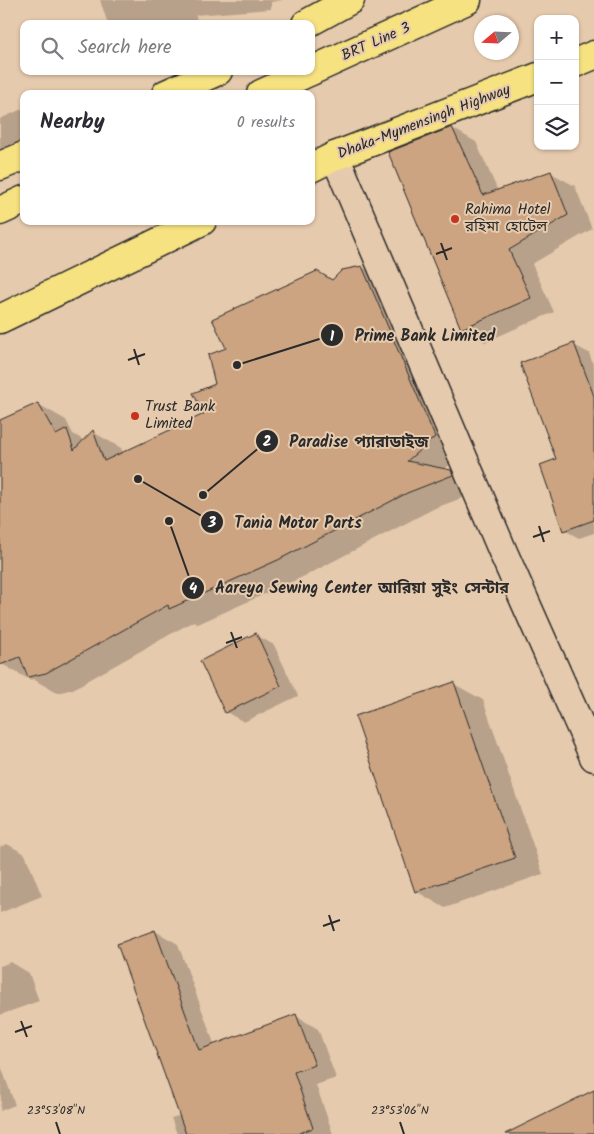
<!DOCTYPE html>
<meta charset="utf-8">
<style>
:root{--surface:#fff;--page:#f2f2f3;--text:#2b2b33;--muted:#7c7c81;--line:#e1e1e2}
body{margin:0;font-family:Kalam,"Noto Sans Bengali",sans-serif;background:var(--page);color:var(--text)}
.controls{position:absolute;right:15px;top:15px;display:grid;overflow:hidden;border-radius:10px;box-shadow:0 1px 4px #0004}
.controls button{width:45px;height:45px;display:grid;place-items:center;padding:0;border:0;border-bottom:1px solid var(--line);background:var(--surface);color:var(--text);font:25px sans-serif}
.compass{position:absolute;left:474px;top:15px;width:45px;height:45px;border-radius:50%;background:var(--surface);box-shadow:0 1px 4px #0004;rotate:251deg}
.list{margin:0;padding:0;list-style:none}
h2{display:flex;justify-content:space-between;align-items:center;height:65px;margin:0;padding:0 20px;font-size:21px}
h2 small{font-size:16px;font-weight:400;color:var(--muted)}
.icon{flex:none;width:28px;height:28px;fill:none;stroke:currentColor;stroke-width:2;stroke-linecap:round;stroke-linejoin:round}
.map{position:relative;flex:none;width:594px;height:1134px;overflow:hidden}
.search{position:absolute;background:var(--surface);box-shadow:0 1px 4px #0004;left:20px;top:20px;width:295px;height:55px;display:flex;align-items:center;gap:12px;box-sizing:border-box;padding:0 18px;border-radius:10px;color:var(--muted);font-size:19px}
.panel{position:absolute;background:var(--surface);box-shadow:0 1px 4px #0004;left:20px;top:90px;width:295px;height:135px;border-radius:10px}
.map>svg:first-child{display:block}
.shadow{fill:#0003}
.building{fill:#cca481;stroke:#2b2b2b}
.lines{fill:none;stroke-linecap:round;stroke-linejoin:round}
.minor-casing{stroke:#2b2b2b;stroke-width:31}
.trunk-casing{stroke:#2b2b2b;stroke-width:31}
.motorway-casing{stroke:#2b2b2b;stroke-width:31}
.minor{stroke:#e6caad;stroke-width:28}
.trunk{stroke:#f7e281;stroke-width:28}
.motorway{stroke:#f7e281;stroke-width:28}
.ticks{fill:none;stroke:#2b2b2b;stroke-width:2}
.poi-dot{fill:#c8321e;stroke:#e6caad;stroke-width:2}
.labels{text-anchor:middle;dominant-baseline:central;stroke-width:4;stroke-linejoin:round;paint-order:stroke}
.street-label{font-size:15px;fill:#2b2b2b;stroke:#e6caad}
.poi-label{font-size:15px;fill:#2b2b2b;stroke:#e6caad;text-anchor:start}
.ticks-label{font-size:12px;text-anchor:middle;fill:#2b2b2b;stroke:#e6caad;stroke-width:4;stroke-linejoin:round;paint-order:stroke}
.leader{fill:none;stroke:#2b2b2b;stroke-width:2}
.callout-dot{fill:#2b2b2b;stroke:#e6caad;stroke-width:2}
.mark-label{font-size:15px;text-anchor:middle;font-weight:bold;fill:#fff}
.callout-label{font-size:16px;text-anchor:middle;font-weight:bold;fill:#2b2b2b;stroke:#e6caad;stroke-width:4;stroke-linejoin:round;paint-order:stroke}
</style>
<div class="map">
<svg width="594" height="1134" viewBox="0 0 594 1134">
<rect width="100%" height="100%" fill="#e6caad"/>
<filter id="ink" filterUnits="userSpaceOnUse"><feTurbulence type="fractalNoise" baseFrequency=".02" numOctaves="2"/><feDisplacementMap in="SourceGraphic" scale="10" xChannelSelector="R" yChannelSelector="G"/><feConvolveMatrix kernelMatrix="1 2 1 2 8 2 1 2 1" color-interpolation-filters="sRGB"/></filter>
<g filter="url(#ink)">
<!-- shadow -->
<g class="shadow">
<polygon points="100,0 284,0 271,2 271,9 196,15 197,24 108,24"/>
<polygon points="24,108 24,153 0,168 0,119"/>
<polygon points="452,128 476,142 498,191 551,173 575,186 592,229 532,264 554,312 485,342 462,328"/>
<polygon points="362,267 391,283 462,454 444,470 451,471 479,487 481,491 435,508 307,575 198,624 194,621 73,689 57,693 33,679 30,680 0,663 0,422 38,404 66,420 73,434 85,441 93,432 121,448 123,453 205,415 228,349 332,281"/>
<polygon points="574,345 589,353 594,367 594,533 579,538 564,530 557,460"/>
<polygon points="256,635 274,645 298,696 244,722 226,712"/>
<polygon points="454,684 483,700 543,874 445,908 416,891"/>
<polygon points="7,844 25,854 42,896 0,913 0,847"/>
<polygon points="155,931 178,944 215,1046 296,1016 318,1029 336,1078 316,1085 333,1134 177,1134 171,1118 181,1115"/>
<polygon points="11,962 29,973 39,1001 0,1015 0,966"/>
<polygon points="0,1063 15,1105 0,1111 1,1101"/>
</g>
<!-- building -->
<g class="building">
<polygon points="452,127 483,195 551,171 568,215 509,250 531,298 461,329 388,152"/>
<polygon points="362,266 435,437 407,461 451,470 453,475 407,493 278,560 169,609 168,605 46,673 28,677 20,657 0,665 0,420 38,403 56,435 67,429 74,450 93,430 104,461 204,414 193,393 215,384 208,355 226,348 212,319 317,271 332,280 342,270"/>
<polygon points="574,343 594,396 594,520 563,531 540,465 556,459 520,363"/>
<polygon points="256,633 281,686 225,713 200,661"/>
<polygon points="454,682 515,858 415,892 355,716"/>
<polygon points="155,930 199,1050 296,1014 315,1065 294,1072 313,1128 297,1134 186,1134 117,944"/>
<polygon points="594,1090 594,1134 505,1134"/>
</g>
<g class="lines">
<!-- minor casing -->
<g class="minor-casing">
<polyline id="minor" points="335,156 503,552 594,757"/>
</g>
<!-- trunk casing -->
<g class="trunk-casing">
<g id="trunk">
<polyline points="306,24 350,0"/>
<polyline points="575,63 594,55"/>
<polyline points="166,94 218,71"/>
<polyline points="0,166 24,156"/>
<polyline points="311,168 335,156 538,77"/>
<polyline points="0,319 202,221"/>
</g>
</g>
<!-- motorway casing -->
<g class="motorway-casing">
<g id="motorway">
<polyline points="311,71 467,0"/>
<polyline points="261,94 311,71"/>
<polyline points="0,211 24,200"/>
</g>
</g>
<!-- minor -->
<use href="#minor" class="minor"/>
<!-- trunk -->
<use href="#trunk" class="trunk"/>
<!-- motorway -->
<use href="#motorway" class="motorway"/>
</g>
</g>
<!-- ticks -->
<path class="ticks" d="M 441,243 L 447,260M 436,254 L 452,248M 134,349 L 139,365M 128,360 L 145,354M 539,526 L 544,542M 533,537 L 550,531M 231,632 L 237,648M 226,643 L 242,637M 329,915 L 334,931M 323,926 L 340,920M 21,1021 L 27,1037M 15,1032 L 32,1026M 56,1122 L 60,1134M 400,1122 L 404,1134"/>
<!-- markers -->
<g class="poi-dot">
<circle cx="455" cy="219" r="5"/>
<circle cx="135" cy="416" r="5"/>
</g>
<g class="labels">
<!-- street labels -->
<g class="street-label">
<text transform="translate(376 42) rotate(-24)">BRT Line 3</text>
<text transform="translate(424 122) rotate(-21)">Dhaka-Mymensingh Highway</text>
</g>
<!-- poi labels -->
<g class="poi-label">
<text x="465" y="210">Rahima Hotel<tspan x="465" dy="17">রহিমা হোটেল</tspan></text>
<text x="145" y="407">Trust Bank<tspan x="145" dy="17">Limited</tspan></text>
</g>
</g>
<g class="ticks-label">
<text x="56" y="1114">23°53'08"N</text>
<text x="400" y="1114">23°53'06"N</text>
</g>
<!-- callouts -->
<path class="leader" d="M237 365L332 335M203 495L267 441M138 479L212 522M169 521L193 588"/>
<g class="callout-dot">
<circle cx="237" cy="365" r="5"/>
<circle cx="203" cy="495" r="5"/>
<circle cx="138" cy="479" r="5"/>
<circle cx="169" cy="521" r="5"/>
<circle cx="332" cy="335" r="12"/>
<circle cx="267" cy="441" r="12"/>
<circle cx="212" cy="522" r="12"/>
<circle cx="193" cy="588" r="12"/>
</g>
<g class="mark-label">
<text x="332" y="341">1</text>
<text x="267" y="446">2</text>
<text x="212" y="527">3</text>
<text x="193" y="593">4</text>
</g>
<g class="callout-label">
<text x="425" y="341">Prime Bank Limited</text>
<text x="359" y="447">Paradise প্যারাডাইজ</text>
<text x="298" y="528">Tania Motor Parts</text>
<text x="362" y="593">Aareya Sewing Center আরিয়া সুইং সেন্টার</text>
</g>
</svg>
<div class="controls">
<button>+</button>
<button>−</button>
<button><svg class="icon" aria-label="layers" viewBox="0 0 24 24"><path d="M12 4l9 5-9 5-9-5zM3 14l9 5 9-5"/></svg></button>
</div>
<svg class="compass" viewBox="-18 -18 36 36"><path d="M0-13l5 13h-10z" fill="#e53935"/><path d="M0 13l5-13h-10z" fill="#7c7c81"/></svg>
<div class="search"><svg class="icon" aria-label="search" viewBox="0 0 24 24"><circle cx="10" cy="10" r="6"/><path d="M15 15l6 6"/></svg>Search here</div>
<section class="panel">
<h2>Nearby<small>0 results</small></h2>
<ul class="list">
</ul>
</section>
</div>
